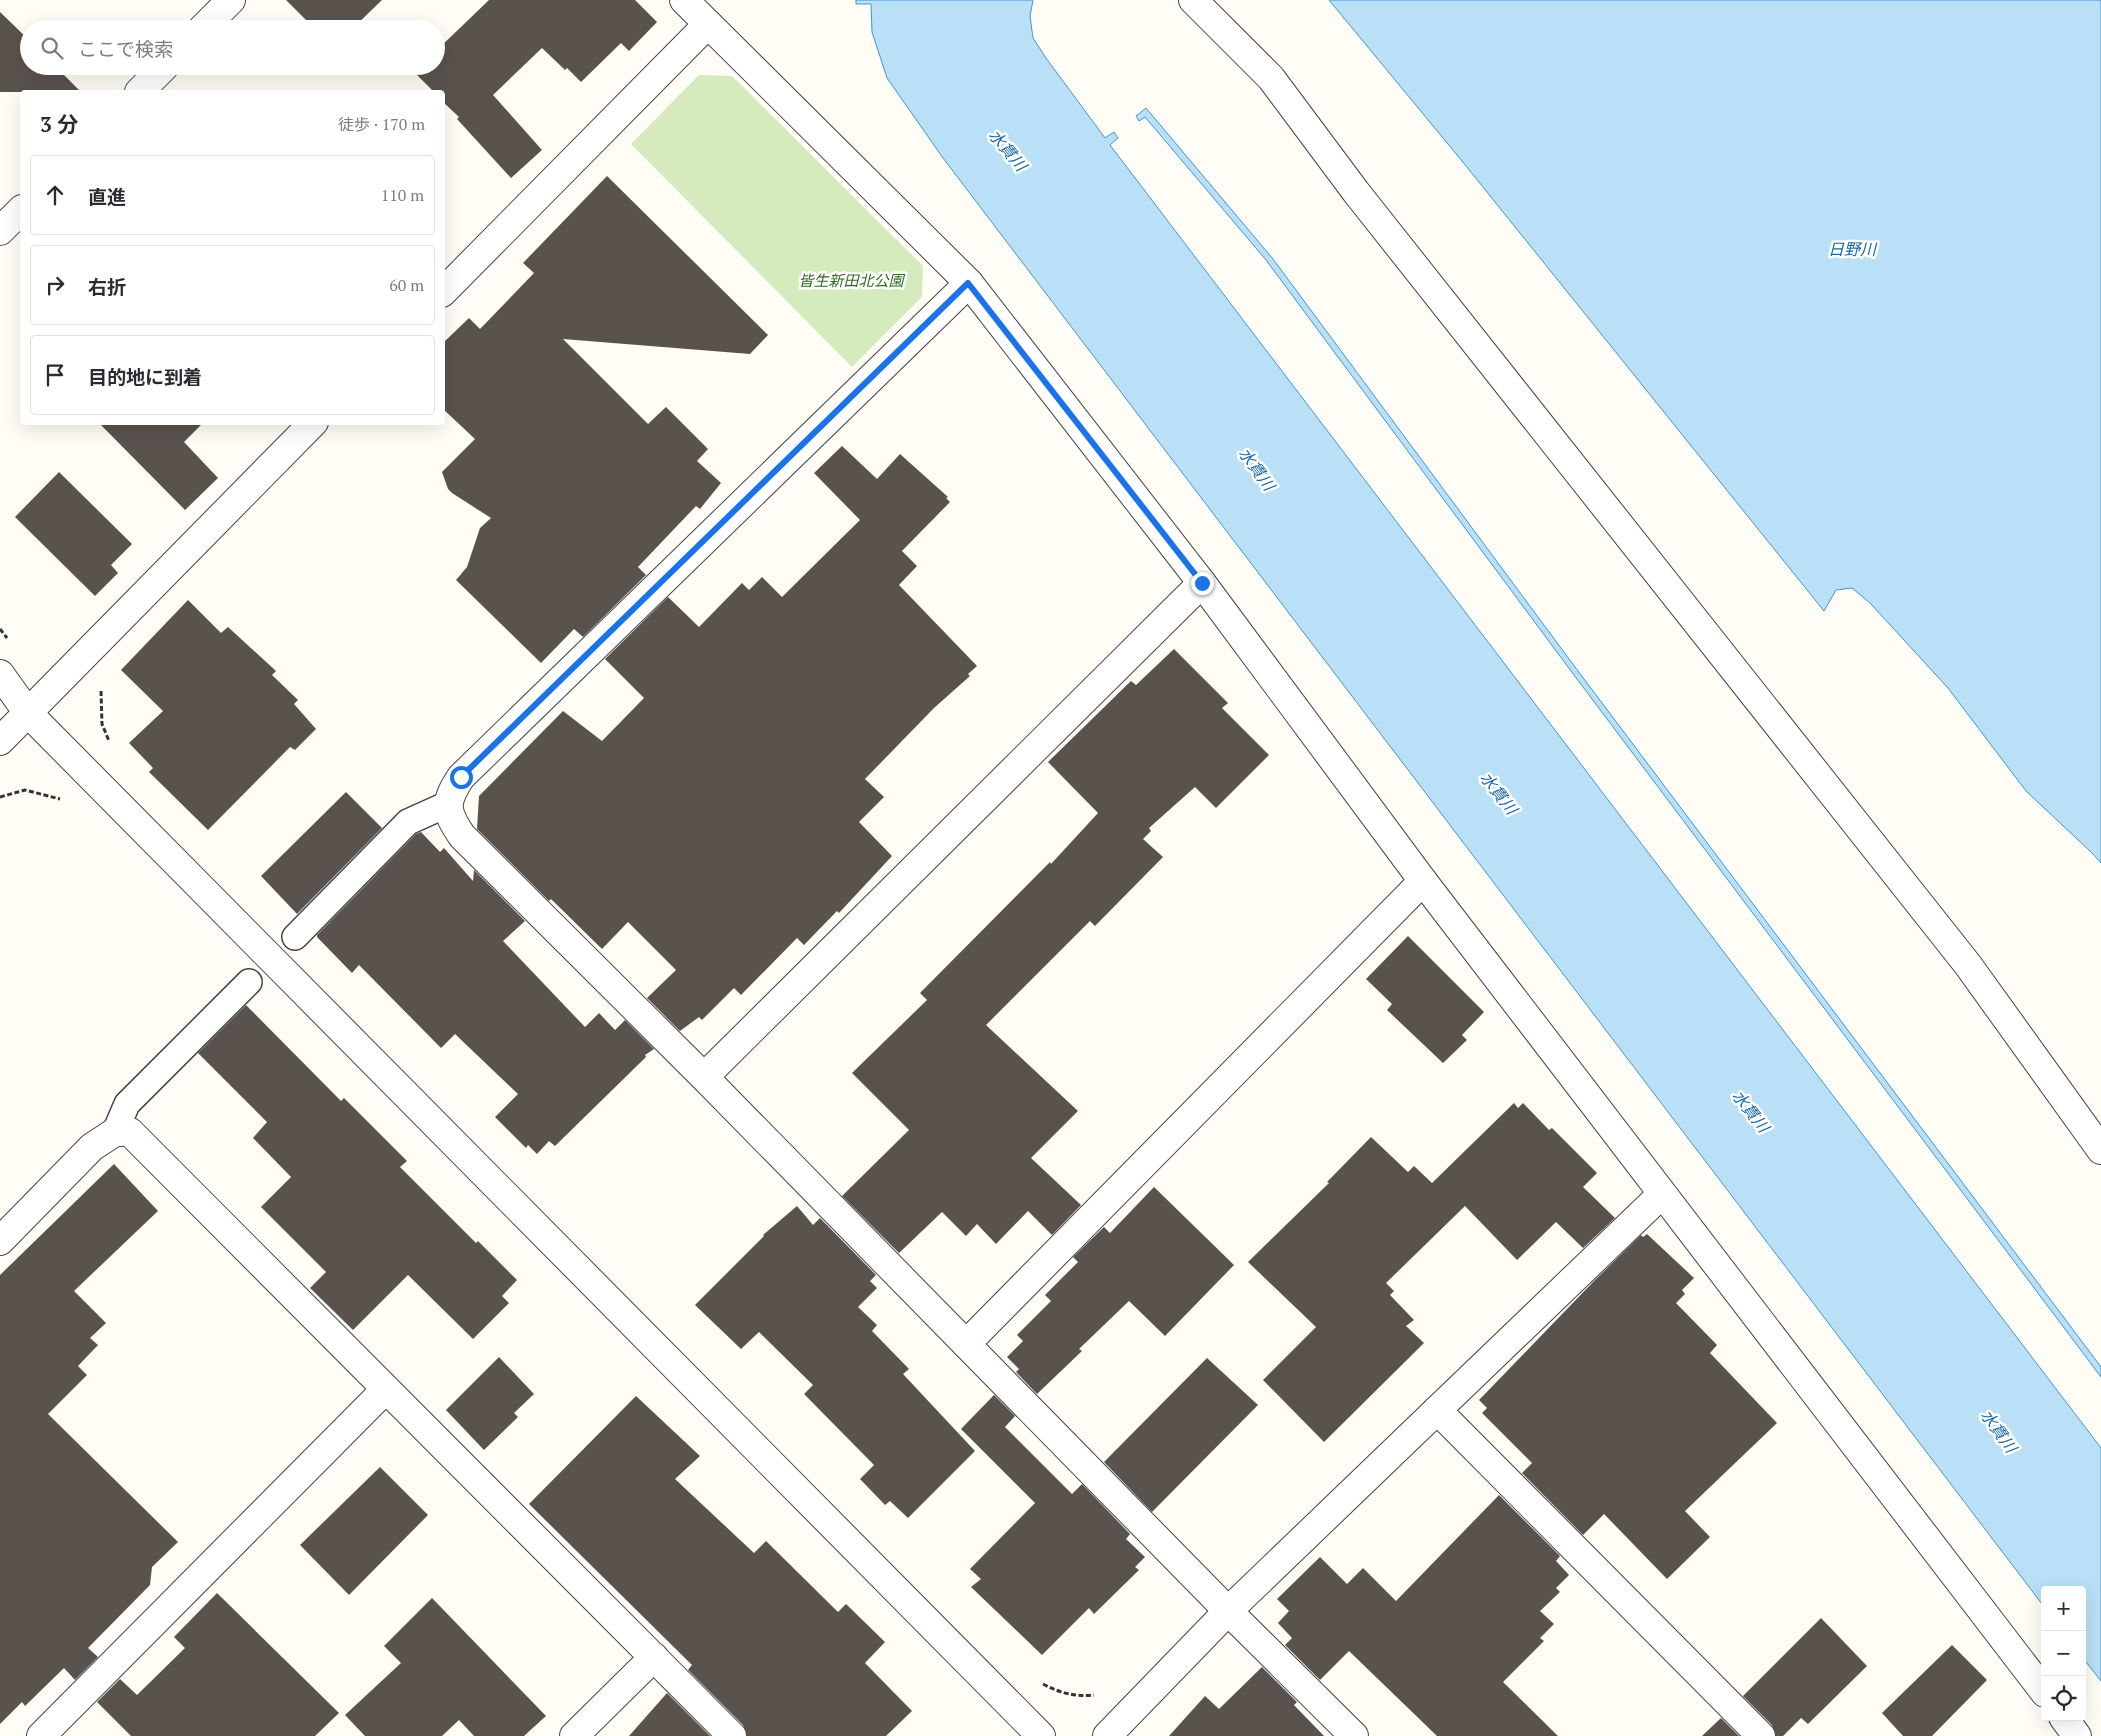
<!DOCTYPE html>
<html lang="ja">
<meta charset="utf-8">
<style>
:root{--surface:#fff;--page:#f2f2f3;--text:#2b2b33;--muted:#7c7c81;--line:#e1e1e2}
body{margin:0;font-family:"PT Serif","Noto Sans JP",serif;background:var(--page);color:var(--text)}
.controls{position:absolute;right:15px;bottom:15px;display:grid;overflow:hidden;border-radius:5px;box-shadow:0 5px 20px #0002}
.controls button{width:45px;height:45px;display:grid;place-items:center;padding:0;border:0;border-bottom:1px solid var(--line);background:var(--surface);color:var(--text);font:25px sans-serif}
.stop{position:absolute;width:15px;height:15px;margin:-11px;border:4px solid #1a73e8;border-radius:50%;background:#fff}
.stop.end{background:#1a73e8;border-color:#fff;box-shadow:0 1px 5px #0008}
.list{margin:0;padding:0;list-style:none}
h2{display:flex;justify-content:space-between;align-items:center;height:65px;margin:0;padding:0 20px;font-size:21px}
h2 small{font-size:16px;font-weight:400;color:var(--muted)}
.list li{display:grid;grid-template-columns:32px 1fr auto;gap:15px;align-items:center;box-sizing:border-box;height:80px;margin:0 10px 10px;padding:0 10px;border:1px solid var(--line);border-radius:5px}
.list b{display:block;font-size:19px;white-space:nowrap}
.list em{font-size:16px;font-style:normal;color:var(--muted)}
.icon{flex:none;width:28px;height:28px;fill:none;stroke:currentColor;stroke-width:2;stroke-linecap:round;stroke-linejoin:round}
.map{position:relative;flex:none;width:2101px;height:1736px;overflow:hidden}
.search{position:absolute;background:var(--surface);box-shadow:0 5px 20px #0002;left:20px;top:20px;width:425px;height:55px;display:flex;align-items:center;gap:12px;box-sizing:border-box;padding:0 18px;border-radius:28px;color:var(--muted);font-size:19px}
.panel{position:absolute;background:var(--surface);box-shadow:0 5px 20px #0002;left:20px;top:90px;width:425px;height:335px;border-radius:5px}
.map>svg:first-child{display:block}
.green{fill:#d5ebbd}
.water{fill:#b9e0f7;stroke:#3f96cf}
.building{fill:#5a524d}
.lines{fill:none;stroke-linecap:round;stroke-linejoin:round}
.service-casing{stroke:#444;stroke-width:28}
.minor-casing{stroke:#444;stroke-width:30}
.tertiary-casing{stroke:#444;stroke-width:30}
.path{stroke:#333;stroke-width:3;stroke-dasharray:5 2.5;stroke-linecap:butt}
.service{stroke:#fff;stroke-width:25}
.minor{stroke:#fff;stroke-width:28}
.tertiary{stroke:#fff;stroke-width:28}
.route{stroke:#1a73e8;stroke-width:6}
.labels{text-anchor:middle;dominant-baseline:central;stroke-width:5;stroke-linejoin:round;paint-order:stroke}
.park-label{font-size:15px;font-style:italic;fill:#2f6b1f;stroke:#fff}
.water-label{font-size:16px;font-style:italic;fill:#1768a6;stroke:#fff}
</style>
<div class="map">
<svg width="2101" height="1736" viewBox="0 0 2101 1736">
<rect width="100%" height="100%" fill="#fffdf5"/>
<!-- green -->
<polygon class="green" points="699,75 732,76 923,266 922,297 852,367 631,144"/>
<!-- water -->
<g class="water">
<polygon points="856,0 1033,0 1030,16 1033,38 1046,58 1105,138 1114,132 1118,138 1110,145 2101,1448 2101,1681 2082,1657 2082,1590 2045,1590 2045,1608 943,158 887,78 872,32 871,4 856,4"/>
<polygon points="1329,0 2101,0 2101,863 2092,853 2026,791 1948,688 1870,603 1852,588 1836,590 1824,611 1462,161"/>
<polygon points="1146,108 1273,259 1575,667 2101,1367 2101,1377 1571,671 1266,260 1145,117 1139,121 1136,116"/>
</g>
<!-- building -->
<g class="building">
<polygon points="286,0 382,0 352,29 315,29"/>
<polygon points="489,0 635,0 657,22 629,51 621,43 581,82 567,68 565,70 542,48 493,95 542,150 511,178 457,119 459,117 442,101 442,92 434,92 408,66 436,66 436,51"/>
<polygon points="0,12 29,40 29,66 55,66 81,92 0,92"/>
<polygon points="607,176 768,335 750,354 563,339 648,424 666,407 708,449 697,461 721,483 700,509 696,506 638,567 646,575 583,637 574,629 541,663 456,580 467,567 480,528 491,518 452,493 448,489 442,472 475,439 442,408 442,344 469,318 480,329 534,273 523,263"/>
<polygon points="98,422 204,422 184,442 218,478 185,510"/>
<polygon points="842,446 877,479 900,454 948,497 946,498 950,502 902,551 917,566 899,585 977,666 968,674 970,676 934,708 865,779 884,797 859,822 892,856 839,913 837,911 804,945 797,938 741,995 734,988 702,1020 699,1017 680,1031 647,998 676,970 628,922 602,949 551,899 549,901 477,829 479,796 563,711 602,741 644,698 605,659 668,597 699,627 742,583 749,590 762,577 782,597 860,520 814,473"/>
<polygon points="59,472 132,544 111,565 118,573 95,596 15,517"/>
<polygon points="188,600 221,633 228,627 276,671 272,675 298,700 294,704 316,729 295,750 290,747 208,830 149,772 153,768 129,743 163,711 121,670"/>
<polygon points="1174,649 1228,703 1222,708 1269,755 1216,808 1195,787 1149,828 1151,831 1143,839 1163,857 1095,926 1090,921 986,1025 1078,1111 1031,1158 1081,1205 1052,1235 1028,1211 996,1244 977,1224 966,1236 942,1212 899,1253 842,1196 909,1130 852,1073 927,1000 920,993 1050,862 1051,864 1098,813 1048,762 1131,681 1136,685"/>
<polygon points="346,792 382,828 297,914 261,876"/>
<polygon points="421,832 440,852 444,848 473,881 474,870 525,921 503,941 585,1027 599,1013 615,1030 625,1020 654,1049 645,1055 646,1057 555,1146 549,1141 537,1154 528,1145 526,1148 495,1117 518,1094 455,1034 441,1048 359,965 352,973 317,937 317,935 416,834"/>
<polygon points="1408,936 1484,1012 1462,1035 1467,1040 1443,1063 1387,1010 1392,1004 1366,979"/>
<polygon points="246,1005 341,1101 344,1098 407,1161 400,1167 476,1243 478,1241 517,1280 502,1296 509,1303 473,1339 408,1275 353,1330 310,1288 326,1272 261,1207 291,1177 253,1138 267,1122 198,1053"/>
<polygon points="1514,1103 1518,1108 1523,1103 1549,1130 1552,1128 1597,1173 1583,1187 1615,1218 1583,1248 1556,1222 1517,1260 1465,1206 1386,1283 1394,1291 1390,1295 1414,1320 1406,1326 1424,1343 1324,1442 1263,1380 1316,1327 1248,1262 1329,1183 1327,1182 1371,1137 1408,1172 1414,1166 1432,1183"/>
<polygon points="114,1164 158,1211 74,1291 106,1323 90,1338 98,1345 78,1366 87,1375 48,1414 178,1542 152,1567 150,1585 88,1648 98,1657 75,1680 64,1668 25,1706 22,1702 0,1724 0,1275"/>
<polygon points="1154,1187 1234,1265 1165,1336 1129,1301 1079,1349 1082,1351 1037,1394 1016,1372 1019,1369 1007,1357 1023,1341 1017,1335 1051,1301 1045,1295 1078,1262 1073,1257 1104,1227 1110,1233"/>
<polygon points="797,1206 813,1225 820,1218 876,1275 870,1281 877,1288 858,1307 877,1325 872,1331 909,1369 903,1374 975,1451 908,1518 890,1501 885,1505 860,1479 874,1465 804,1394 813,1385 759,1332 741,1349 695,1305 764,1236 763,1235"/>
<polygon points="1647,1234 1694,1278 1682,1290 1685,1294 1676,1303 1717,1345 1710,1353 1777,1423 1685,1511 1710,1537 1667,1579 1604,1514 1583,1535 1522,1473 1532,1463 1482,1413 1487,1408 1479,1400 1595,1280 1641,1235 1643,1237"/>
<polygon points="499,1357 534,1394 514,1413 518,1417 484,1450 446,1410"/>
<polygon points="1207,1358 1258,1405 1152,1512 1104,1462"/>
<polygon points="994,1395 1015,1416 1005,1427 1072,1494 1082,1484 1130,1534 1126,1539 1145,1557 1135,1567 1139,1570 1094,1614 1089,1608 1042,1655 971,1587 981,1579 970,1569 1035,1503 961,1429"/>
<polygon points="636,1396 700,1456 675,1479 754,1553 766,1541 838,1612 846,1604 885,1642 865,1663 912,1711 886,1736 747,1736 743,1725 688,1670 692,1665 529,1504"/>
<polygon points="380,1467 428,1515 349,1595 300,1545"/>
<polygon points="1499,1495 1560,1556 1556,1561 1569,1575 1556,1588 1560,1592 1540,1611 1554,1624 1540,1638 1544,1641 1503,1682 1558,1736 1437,1736 1349,1651 1320,1680 1285,1645 1292,1638 1278,1623 1289,1611 1277,1599 1320,1557 1347,1584 1363,1568 1396,1601"/>
<polygon points="217,1593 339,1713 315,1736 131,1736 97,1702 120,1679 137,1695 185,1648 174,1637"/>
<polygon points="432,1598 546,1716 524,1736 474,1736 459,1720 442,1736 365,1736 345,1715 401,1663 384,1646"/>
<polygon points="1821,1618 1867,1666 1808,1724 1801,1718 1783,1736 1776,1736 1772,1725 1743,1696"/>
<polygon points="1952,1645 1987,1680 1932,1736 1903,1736 1882,1713"/>
<polygon points="1262,1667 1297,1702 1294,1705 1324,1736 1169,1736 1205,1696 1219,1709"/>
<polygon points="667,1693 710,1736 629,1736"/>
<polygon points="1721,1718 1739,1736 1702,1736"/>
</g>
<g class="lines">
<!-- service casing -->
<g class="service-casing">
<g id="service">
<polyline points="295,937 408,822 448,804"/>
<polyline points="115,1132 127,1104 249,982"/>
</g>
</g>
<!-- minor casing -->
<g class="minor-casing">
<g id="minor">
<polyline points="684,0 969,283 1202,583 1423,881 2045,1693"/>
<polyline points="1193,0 1271,78 1356,192 1968,965 2101,1150"/>
<polyline points="202,29 231,0"/>
<polyline points="139,92 165,66"/>
<polyline points="0,231 22,209"/>
<path d="M 969,283 L 461,777 C 444,803 445,811 462,836 L 704,1077 L 1228,1611 L 1354,1736"/>
<polyline points="0,674 28,713"/>
<polyline points="704,1077 1202,583"/>
<polyline points="0,1241 92,1147 115,1132 130,1132 732,1736"/>
<polyline points="966,1344 1423,881"/>
<polyline points="1437,1410 1761,1736"/>
<polyline points="2063,1717 2077,1736"/>
<polyline points="41,1736 385,1390"/>
<polyline points="574,1736 654,1657"/>
<polyline points="1107,1736 1228,1611 1662,1194"/>
</g>
</g>
<!-- tertiary casing -->
<g class="tertiary-casing">
<g id="tertiary">
<polyline points="442,293 708,24"/>
<polyline points="28,713 1041,1736"/>
<polyline points="0,741 314,422"/>
</g>
</g>
<!-- path -->
<g class="path">
<polyline points="0,629 7,638"/>
<polyline points="101,691 102,724 109,741"/>
<polyline points="0,797 25,790 60,799"/>
<path d="M 1043,1684 C 1060,1693 1075,1697 1094,1695"/>
</g>
<!-- service -->
<use href="#service" class="service"/>
<!-- minor -->
<use href="#minor" class="minor"/>
<!-- tertiary -->
<use href="#tertiary" class="tertiary"/>
</g>
<g class="lines">
<!-- route -->
<polyline class="route" points="461,777 968,283 1202,583"/>
</g>
<g class="labels">
<!-- park labels -->
<g class="park-label">
<text x="851" y="280">皆生新田北公園</text>
</g>
<!-- water labels -->
<g class="water-label">
<text transform="translate(1008 150) rotate(50)">水貫川</text>
<text x="1852" y="249">日野川</text>
<text transform="translate(1257 469) rotate(54)">水貫川</text>
<text transform="translate(1499 793) rotate(52)">水貫川</text>
<text transform="translate(1751 1111) rotate(52)">水貫川</text>
<text transform="translate(1999 1431) rotate(54)">水貫川</text>
</g>
</g>
</svg>
<div class="controls">
<button>+</button>
<button>−</button>
<button><svg class="icon" aria-label="locate" viewBox="0 0 24 24"><circle cx="12" cy="12" r="6"/><path d="M12 2v4M12 18v4M2 12h4M18 12h4"/></svg></button>
</div>
<div class="stop" style="left:461px;top:777px"></div>
<div class="stop end" style="left:1202px;top:583px"></div>
<div class="search"><svg class="icon" aria-label="search" viewBox="0 0 24 24"><circle cx="10" cy="10" r="6"/><path d="M15 15l6 6"/></svg>ここで検索</div>
<section class="panel">
<h2>3 分<small>徒歩 · 170 m</small></h2>
<ul class="list">
<li><svg class="icon" aria-label="ahead" viewBox="0 0 24 24"><path d="M12 20V5M6 11l6-6 6 6"/></svg><div><b>直進</b></div><em>110 m</em></li>
<li><svg class="icon" aria-label="right" viewBox="0 0 24 24"><path d="M7 20v-9h11M14 6l5 5-5 5"/></svg><div><b>右折</b></div><em>60 m</em></li>
<li><svg class="icon" aria-label="arrive" viewBox="0 0 24 24"><path d="M6 21V4h12l-3 4 3 4H6"/></svg><div><b>目的地に到着</b></div></li>
</ul>
</section>
</div>
